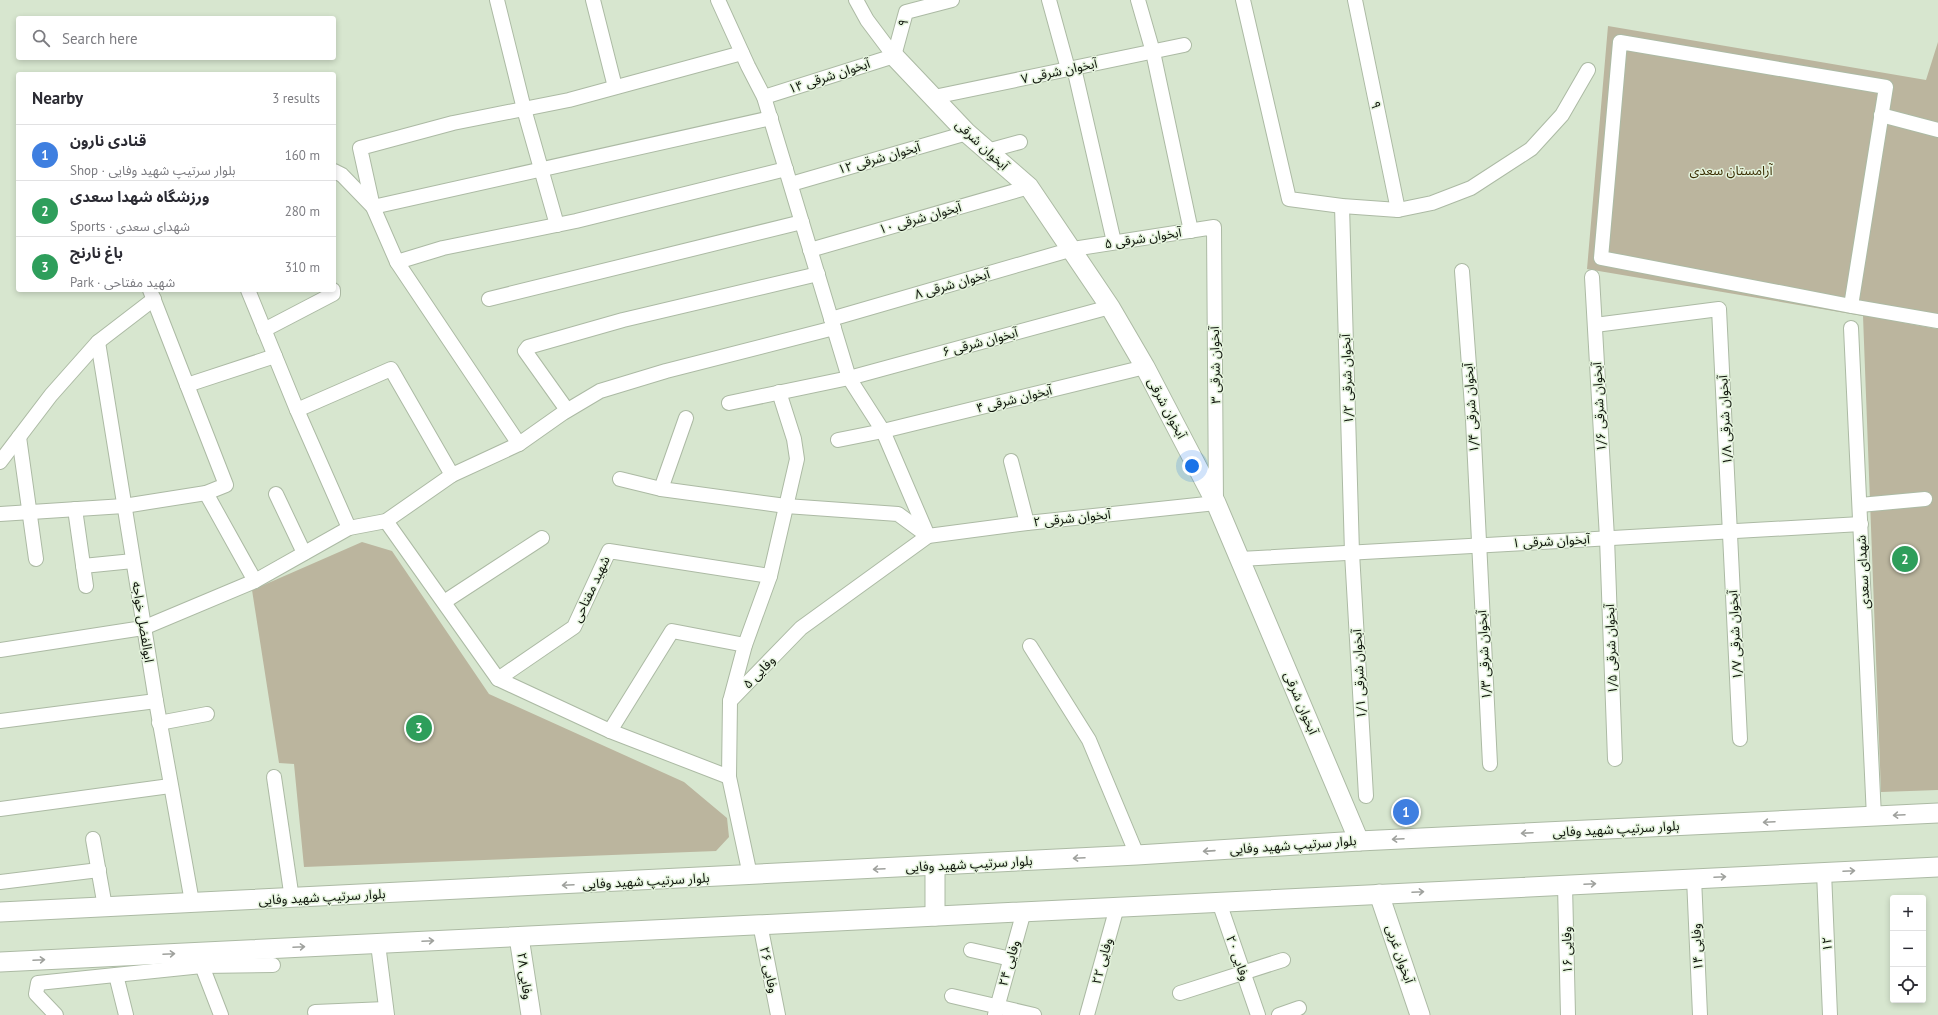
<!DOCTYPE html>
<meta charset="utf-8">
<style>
:root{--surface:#fff;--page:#f2f2f3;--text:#2b2b33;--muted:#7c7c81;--line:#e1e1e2;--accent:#db2777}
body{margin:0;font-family:"PT Sans","Noto Sans Arabic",sans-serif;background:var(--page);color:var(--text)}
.controls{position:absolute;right:12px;bottom:12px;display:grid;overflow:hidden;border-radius:4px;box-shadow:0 2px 6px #0003}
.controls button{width:36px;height:36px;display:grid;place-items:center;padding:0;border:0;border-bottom:1px solid var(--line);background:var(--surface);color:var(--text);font:20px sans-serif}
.you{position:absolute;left:1192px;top:466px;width:14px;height:14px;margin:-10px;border:3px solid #fff;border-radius:50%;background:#1a73e8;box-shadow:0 0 0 6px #1a73e833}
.badge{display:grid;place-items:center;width:26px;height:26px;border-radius:50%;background:var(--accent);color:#fff;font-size:13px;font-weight:700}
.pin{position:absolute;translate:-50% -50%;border:2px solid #fff;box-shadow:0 1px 4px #0006}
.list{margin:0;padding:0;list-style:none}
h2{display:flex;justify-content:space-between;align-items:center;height:52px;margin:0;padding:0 16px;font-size:17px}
h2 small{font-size:13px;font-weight:400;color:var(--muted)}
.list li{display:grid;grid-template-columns:26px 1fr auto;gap:12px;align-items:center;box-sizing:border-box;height:56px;padding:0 16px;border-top:1px solid var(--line)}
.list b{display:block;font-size:15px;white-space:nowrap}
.list p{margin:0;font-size:13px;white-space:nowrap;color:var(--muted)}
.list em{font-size:13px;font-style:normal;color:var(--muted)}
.icon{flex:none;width:22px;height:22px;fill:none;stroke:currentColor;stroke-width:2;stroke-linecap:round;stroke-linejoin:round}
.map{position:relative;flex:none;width:1938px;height:1015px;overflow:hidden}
.search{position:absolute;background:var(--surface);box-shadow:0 2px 6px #0003;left:16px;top:16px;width:320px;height:44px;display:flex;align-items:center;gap:10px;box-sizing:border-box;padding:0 14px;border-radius:4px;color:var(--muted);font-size:15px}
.panel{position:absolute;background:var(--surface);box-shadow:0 2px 6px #0003;left:16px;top:72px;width:320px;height:220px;border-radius:4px}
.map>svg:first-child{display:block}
.green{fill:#bbb59e}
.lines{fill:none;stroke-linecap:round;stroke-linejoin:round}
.street-casing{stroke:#acbaa4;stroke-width:16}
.secondary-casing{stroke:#acbaa4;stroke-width:21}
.street{stroke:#fff;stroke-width:14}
.secondary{stroke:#fff;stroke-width:19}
.oneway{stroke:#9fa19d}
.labels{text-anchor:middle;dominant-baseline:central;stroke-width:3;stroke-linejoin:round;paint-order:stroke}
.street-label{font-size:13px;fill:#0e130b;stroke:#e4f3dc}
.park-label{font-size:13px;fill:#382c00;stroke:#e4f3dc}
</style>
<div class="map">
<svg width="1938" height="1015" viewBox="0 0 1938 1015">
<rect width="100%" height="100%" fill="#d7e6cf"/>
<!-- green -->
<g class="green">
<polygon points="1608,26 1926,80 1938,42 1938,328 1899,322 1938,329 1938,790 1881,792 1863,316 1587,269"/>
<polygon points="362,542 392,551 489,694 684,782 727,818 729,837 716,851 304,867 294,764 279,763 252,590"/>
</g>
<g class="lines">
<!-- street casing -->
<g class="street-casing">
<g id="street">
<polyline points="497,0 524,109 557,225"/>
<polyline points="593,0 615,87"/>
<polyline points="718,0 748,66 764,97 849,378 883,431 928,536"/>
<polyline points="856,0 867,20 894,56"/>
<polyline points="1049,0 1068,69"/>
<polyline points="1138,0 1153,52 1191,231"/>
<polyline points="1243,0 1289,199 1342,206 1398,210 1432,203 1471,188 1531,149 1562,115 1588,70"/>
<polyline points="1355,0 1398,210"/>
<polyline points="894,56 906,12 952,0"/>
<polyline points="1074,68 1114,242"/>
<polyline points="764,97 894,56"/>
<polyline points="934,97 1184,45"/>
<polyline points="1881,115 1938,130"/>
<polyline points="987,151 1020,142"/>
<polyline points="334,171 342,175 373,207 771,118"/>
<polyline points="791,184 967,133"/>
<polyline points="1342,206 1352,553 1366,796"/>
<polyline points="810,250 1029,187"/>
<polyline points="397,262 443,248 576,221 786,169"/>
<polyline points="1462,271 1473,420 1490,764"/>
<polyline points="1592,277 1607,538 1615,759"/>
<polyline points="248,290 297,410 349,528"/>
<polyline points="489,299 802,222"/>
<polyline points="1851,306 1886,87 1620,42 1601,258 1851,306 1938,321"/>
<polyline points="1595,325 1719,309 1740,739"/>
<polyline points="1851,328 1874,817"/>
<polyline points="264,330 333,294 333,290"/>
<polyline points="98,342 156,701 192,902"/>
<polyline points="187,385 275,356"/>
<polyline points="729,403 849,378 1110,307"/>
<polyline points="297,410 391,369 452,475"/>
<polyline points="567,410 525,351 528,347 623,320 818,274"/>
<polyline points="19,437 36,559"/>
<polyline points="838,440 883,431 1145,367"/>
<polyline points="519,444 397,262 373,207 360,148 453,123 569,100 742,53"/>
<polyline points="1011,461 1027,523"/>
<polyline points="0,462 51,395 98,342 154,299"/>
<polyline points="620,479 661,489 786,506 898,514 928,536"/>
<polyline points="661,489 686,418"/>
<polyline points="206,493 255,581"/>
<polyline points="276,494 304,553"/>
<polyline points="1860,505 1925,499"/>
<polyline points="75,509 86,586"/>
<polyline points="0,514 124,506 206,493 226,485 150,290"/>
<polyline points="386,521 498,679 610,731 729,777"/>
<polyline points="1240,559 1861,524"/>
<polyline points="83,566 133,561"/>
<polyline points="444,602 542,538"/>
<polyline points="1030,646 1089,740 1137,855"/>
<polyline points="0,650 143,628 255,581 349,528 386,521 452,475 519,444 563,413 600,391 666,371 834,328"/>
<polyline points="498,679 574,627 609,551 770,576"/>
<polyline points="730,701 745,645 770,576 797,459 794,439 779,392"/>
<polyline points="0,721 156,701"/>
<polyline points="159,723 207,714"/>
<polyline points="610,731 672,631 745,645"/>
<polyline points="274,777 292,899"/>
<polyline points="0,809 170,786"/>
<polyline points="93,839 105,907"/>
<polyline points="1824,872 1830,1015"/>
<polyline points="750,875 729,777 730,701 801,628 928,536 1027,523 1216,503 1214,227 1073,249 831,319"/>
<polyline points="1694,878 1700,1015"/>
<polyline points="0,882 99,870"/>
<polyline points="1565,885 1568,1015"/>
<polyline points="1219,902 1258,1015"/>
<polyline points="760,924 778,1015"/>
<polyline points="378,944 387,1015"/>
<polyline points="971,950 1011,959"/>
<polyline points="199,958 221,1015"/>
<polyline points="116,975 126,1015"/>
<polyline points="1180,993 1283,960"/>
<polyline points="952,996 1034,1015"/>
<polyline points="315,1012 386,1009"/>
<polyline points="56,1015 36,994 38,983 202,966 273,965"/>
<polyline points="995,1015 1024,911"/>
<polyline points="1087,1015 1117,907"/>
<polyline points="1279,1015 1299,1008"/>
</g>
</g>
<!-- secondary casing -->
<g class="secondary-casing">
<g id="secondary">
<polyline points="894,56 967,133 1029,187 1110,307 1145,367 1216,503 1359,841"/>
<polyline points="935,866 935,916"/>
<polyline points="1379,894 1420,1015"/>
<polyline points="0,912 1137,855 1359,841 1938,813"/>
<polyline points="519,937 531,1015"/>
<polyline points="0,962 1938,867"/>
</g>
</g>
<!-- street -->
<use href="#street" class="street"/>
<!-- secondary -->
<use href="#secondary" class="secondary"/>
</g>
<!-- one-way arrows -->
<defs><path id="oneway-shaft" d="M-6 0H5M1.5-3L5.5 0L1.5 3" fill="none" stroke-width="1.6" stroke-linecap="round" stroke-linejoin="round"/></defs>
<g class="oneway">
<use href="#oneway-shaft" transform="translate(1899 815) rotate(177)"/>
<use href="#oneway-shaft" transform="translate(1769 822) rotate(177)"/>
<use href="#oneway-shaft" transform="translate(1527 833) rotate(177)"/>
<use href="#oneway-shaft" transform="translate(1398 839) rotate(177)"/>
<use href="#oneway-shaft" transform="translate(1209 851) rotate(176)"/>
<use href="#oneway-shaft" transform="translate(1079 858) rotate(177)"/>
<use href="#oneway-shaft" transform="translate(879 869) rotate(177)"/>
<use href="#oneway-shaft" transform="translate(1849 871) rotate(-3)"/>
<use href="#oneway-shaft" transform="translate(1720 877) rotate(-3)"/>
<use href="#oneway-shaft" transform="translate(1590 884) rotate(-3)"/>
<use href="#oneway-shaft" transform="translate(568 885) rotate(177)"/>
<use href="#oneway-shaft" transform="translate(1418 892) rotate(-3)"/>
<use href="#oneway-shaft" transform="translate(428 941) rotate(-3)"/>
<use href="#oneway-shaft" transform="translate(299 947) rotate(-3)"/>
<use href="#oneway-shaft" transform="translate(169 954) rotate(-3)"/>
<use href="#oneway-shaft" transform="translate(39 960) rotate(-3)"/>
</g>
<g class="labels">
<!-- street labels -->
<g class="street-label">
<text transform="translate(903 23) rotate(-74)">۹</text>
<text transform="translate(1059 71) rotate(-12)">آبخوان شرقی ۷</text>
<text transform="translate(829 76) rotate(-18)">آبخوان شرقی ۱۴</text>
<text transform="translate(1376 105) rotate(78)">۹</text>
<text transform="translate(982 145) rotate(43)">آبخوان شرقی</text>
<text transform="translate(879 158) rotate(-16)">آبخوان شرقی ۱۲</text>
<text transform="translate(920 218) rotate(-16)">آبخوان شرقی ۱۰</text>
<text transform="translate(1143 238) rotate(-9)">آبخوان شرقی ۵</text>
<text transform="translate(952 284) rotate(-16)">آبخوان شرقی ۸</text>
<text transform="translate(980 342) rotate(-15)">آبخوان شرقی ۶</text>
<text transform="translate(1215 365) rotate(-91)">آبخوان شرقی ۳</text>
<text transform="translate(1347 379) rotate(-92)">آبخوان شرقی ۱/۲</text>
<text transform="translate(1014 399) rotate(-14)">آبخوان شرقی ۴</text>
<text transform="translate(1599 407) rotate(-93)">آبخوان شرقی ۱/۶</text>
<text transform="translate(1167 408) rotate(62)">آبخوان شرقی</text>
<text transform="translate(1471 408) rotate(-94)">آبخوان شرقی ۱/۴</text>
<text transform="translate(1725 420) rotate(-93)">آبخوان شرقی ۱/۸</text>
<text transform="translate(1072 518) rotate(-6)">آبخوان شرقی ۲</text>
<text transform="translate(1551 541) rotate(-3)">آبخوان شرقی ۱</text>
<text transform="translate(1863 572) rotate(-93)">شهدای سعدی</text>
<text transform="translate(591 589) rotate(-65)">شهید مفتاحی</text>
<text transform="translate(143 622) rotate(81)">ابوالفضل خواجه</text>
<text transform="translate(1735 635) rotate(-93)">آبخوان شرقی ۱/۷</text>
<text transform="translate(1611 649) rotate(-92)">آبخوان شرقی ۱/۵</text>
<text transform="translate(1484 655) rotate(-93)">آبخوان شرقی ۱/۳</text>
<text transform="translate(759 672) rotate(-46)">وفایی ۵</text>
<text transform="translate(1359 674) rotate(-93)">آبخوان شرقی ۱/۱</text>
<text transform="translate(1301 703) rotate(67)">آبخوان شرقی</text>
<text transform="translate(1616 829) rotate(-3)">بلوار سرتیپ شهید وفایی</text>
<text transform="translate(1293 845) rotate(-4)">بلوار سرتیپ شهید وفایی</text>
<text transform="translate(969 864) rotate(-3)">بلوار سرتیپ شهید وفایی</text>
<text transform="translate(646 881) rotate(-3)">بلوار سرتیپ شهید وفایی</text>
<text transform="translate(322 897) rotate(-3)">بلوار سرتیپ شهید وفایی</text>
<text transform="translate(1827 944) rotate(-93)">۱۲</text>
<text transform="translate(1697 947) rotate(-93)">وفایی ۱۴</text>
<text transform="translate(1567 950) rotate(-91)">وفایی ۱۶</text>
<text transform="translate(1400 954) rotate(71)">آبخوان غربی</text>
<text transform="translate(1238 958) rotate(71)">وفایی ۲۰</text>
<text transform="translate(1102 961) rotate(-75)">وفایی ۲۲</text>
<text transform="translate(1009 963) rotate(-74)">وفایی ۲۴</text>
<text transform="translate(769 970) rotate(78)">وفایی ۲۶</text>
<text transform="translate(525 976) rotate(82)">وفایی ۲۸</text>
</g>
<!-- park labels -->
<g class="park-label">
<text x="1731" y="170">آرامستان سعدی</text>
</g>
</g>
</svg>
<div class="controls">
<button>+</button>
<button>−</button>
<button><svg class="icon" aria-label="locate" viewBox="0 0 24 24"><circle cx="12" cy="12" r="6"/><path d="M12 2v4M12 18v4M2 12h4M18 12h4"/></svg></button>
</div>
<div class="you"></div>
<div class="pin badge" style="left:1406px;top:812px;background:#3f7fe0">1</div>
<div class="pin badge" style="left:1905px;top:559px;background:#2e9e5b">2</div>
<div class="pin badge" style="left:419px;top:728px;background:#2e9e5b">3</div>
<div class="search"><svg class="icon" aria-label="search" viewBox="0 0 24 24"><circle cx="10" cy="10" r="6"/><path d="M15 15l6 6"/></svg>Search here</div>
<section class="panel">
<h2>Nearby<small>3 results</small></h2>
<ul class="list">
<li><span class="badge" style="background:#3f7fe0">1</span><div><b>قنادی نارون</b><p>Shop · بلوار سرتیپ شهید وفایی</p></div><em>160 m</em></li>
<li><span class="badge" style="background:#2e9e5b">2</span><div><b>ورزشگاه شهدا سعدی</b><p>Sports · شهدای سعدی</p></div><em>280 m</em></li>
<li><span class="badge" style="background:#2e9e5b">3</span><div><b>باغ نارنج</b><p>Park · شهید مفتاحی</p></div><em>310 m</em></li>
</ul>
</section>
</div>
